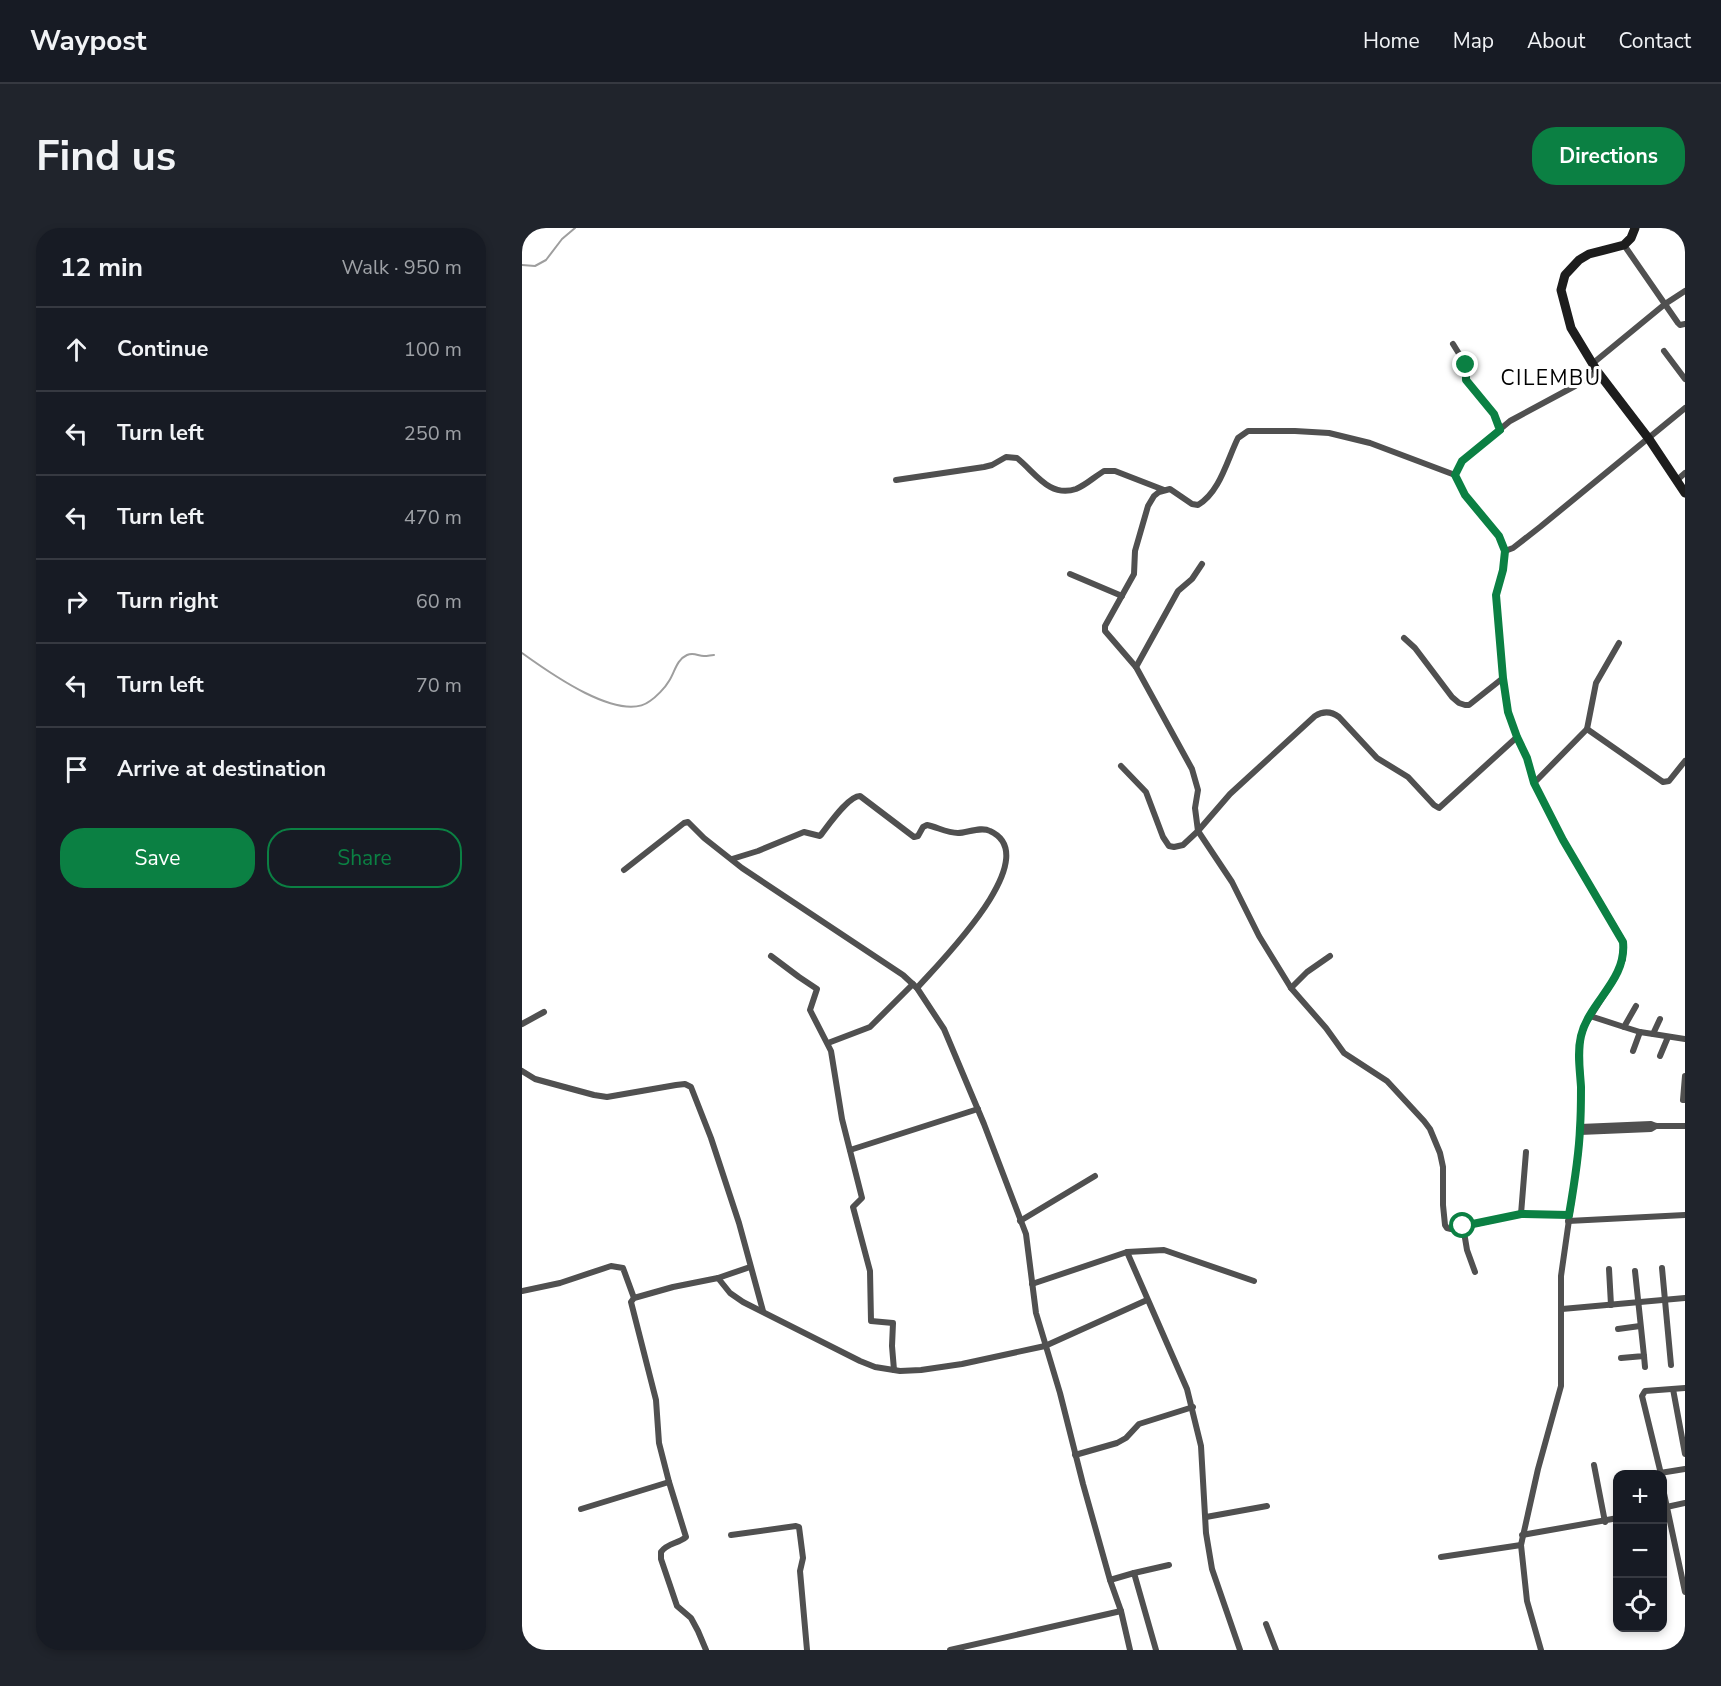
<!DOCTYPE html>
<meta charset="utf-8">
<style>
:root{--surface:#171b24;--page:#20242c;--text:#f1f3f6;--muted:#9ea1a6;--line:#363941;--accent:#0b8043}
body{margin:0;font-family:"Nunito Sans",sans-serif;background:var(--page);color:var(--text)}
.controls{position:absolute;right:18px;bottom:18px;display:grid;overflow:hidden;border-radius:12px;box-shadow:0 3px 9px #0003}
.controls button{width:54px;height:54px;display:grid;place-items:center;padding:0;border:0;border-bottom:2px solid var(--line);background:var(--surface);color:var(--text);font:30px sans-serif}
.stop{position:absolute;width:18px;height:18px;margin:-14px;border:4px solid #0b8043;border-radius:50%;background:#fff}
.stop.end{background:#0b8043;border-color:#fff;box-shadow:0 2px 6px #0008}
.list{margin:0;padding:0;list-style:none}
h2{display:flex;justify-content:space-between;align-items:center;height:78px;margin:0;padding:0 24px;font-size:26px}
h2 small{font-size:20px;font-weight:400;color:var(--muted)}
.list li{display:grid;grid-template-columns:39px 1fr auto;gap:18px;align-items:center;box-sizing:border-box;height:84px;padding:0 24px;border-top:2px solid var(--line)}
.list b{display:block;font-size:22px;white-space:nowrap}
.list em{font-size:20px;font-style:normal;color:var(--muted)}
.actions{display:flex;gap:12px;padding:18px 24px}
.actions a{flex:1;padding:14px 0;border:2px solid var(--accent);border-radius:24px;text-align:center;font-size:21px;color:var(--accent)}
.actions .main{background:var(--accent);color:#fff}
.icon{flex:none;width:33px;height:33px;fill:none;stroke:currentColor;stroke-width:2;stroke-linecap:round;stroke-linejoin:round}
.map{position:relative;flex:none;width:1163px;height:1422px;overflow:hidden;border-radius:24px}
header{display:flex;align-items:center;gap:36px;box-sizing:border-box;height:84px;padding:0 30px;background:var(--surface);border-bottom:2px solid var(--line)}
header strong{font-size:28px}
nav{display:flex;gap:33px;margin-inline-start:auto;font-size:21px}
.intro{display:flex;align-items:center;justify-content:space-between;box-sizing:border-box;height:144px;padding:0 36px}
h1{margin:0;font-size:42px}
.button{padding:15px 27px;border-radius:24px;background:var(--accent);color:#fff;font-size:21px;font-weight:700}
main{display:flex;gap:36px;padding:0 36px}
aside{flex:1;background:var(--surface);border-radius:24px;box-shadow:0 3px 9px #0003}
.map>svg:first-child{display:block}
.lines{fill:none;stroke-linecap:round;stroke-linejoin:round}
.stream{stroke:#9e9e9e;stroke-width:2}
.street{stroke:#505050;stroke-width:6}
.secondary{stroke:#1d1d1d;stroke-width:9}
.route{stroke:#0b8043;stroke-width:8}
.labels{text-anchor:middle;dominant-baseline:central;stroke-width:6;stroke-linejoin:round;paint-order:stroke}
.quarter-label{font-size:21px;letter-spacing:1.5px;fill:#000;stroke:#fff}
</style>
<header>
<strong>Waypost</strong>
<nav><a>Home</a><a>Map</a><a>About</a><a>Contact</a></nav>
</header>
<div class="intro"><h1>Find us</h1><a class="button">Directions</a></div>
<main>
<aside>
<h2>12 min<small>Walk · 950 m</small></h2>
<ul class="list">
<li><svg class="icon" aria-label="ahead" viewBox="0 0 24 24"><path d="M12 20V5M6 11l6-6 6 6"/></svg><div><b>Continue</b></div><em>100 m</em></li>
<li><svg class="icon" aria-label="left" viewBox="0 0 24 24"><path d="M17 20v-9H6M10 6l-5 5 5 5"/></svg><div><b>Turn left</b></div><em>250 m</em></li>
<li><svg class="icon" aria-label="left" viewBox="0 0 24 24"><path d="M17 20v-9H6M10 6l-5 5 5 5"/></svg><div><b>Turn left</b></div><em>470 m</em></li>
<li><svg class="icon" aria-label="right" viewBox="0 0 24 24"><path d="M7 20v-9h11M14 6l5 5-5 5"/></svg><div><b>Turn right</b></div><em>60 m</em></li>
<li><svg class="icon" aria-label="left" viewBox="0 0 24 24"><path d="M17 20v-9H6M10 6l-5 5 5 5"/></svg><div><b>Turn left</b></div><em>70 m</em></li>
<li><svg class="icon" aria-label="arrive" viewBox="0 0 24 24"><path d="M6 21V4h12l-3 4 3 4H6"/></svg><div><b>Arrive at destination</b></div></li>
</ul>
<div class="actions"><a class="main">Save</a><a>Share</a></div>
</aside>
<div class="map">
<svg width="1163" height="1422" viewBox="0 0 1163 1422">
<rect width="100%" height="100%" fill="#fff"/>
<g class="lines">
<!-- stream -->
<g class="stream">
<polyline points="0,37 13,38 24,32 40,11 53,0"/>
<path d="M 0,425 C 25,443 98,496 128,473 C 134,469 143,460 147,453 C 153,444 154,432 165,427 C 172,424 176,428 182,428 C 186,428 189,427 192,427"/>
</g>
<!-- street -->
<g class="street">
<polyline points="1150,0 1163,2"/>
<polyline points="1102,17 1156,95 1158,97 1163,96"/>
<polyline points="931,116 944,137 944,152 972,186 979,202"/>
<polyline points="1142,123 1163,151"/>
<polyline points="1070,136 1143,76 1163,63"/>
<path d="M 933,247 L 848,215 L 807,205 L 773,203 L 726,203 L 716,210 C 705,232 698,264 676,277 L 670,276 L 648,261 L 637,264 L 632,268 L 626,278 L 613,323 L 612,346 L 583,398 L 583,403 L 614,439 L 670,541 L 676,562 L 673,580 L 676,603 L 710,654 L 737,708 L 769,760 L 804,800 L 822,825 L 865,853 L 902,893 L 908,901 L 918,925 L 921,939 L 921,977 L 923,997 L 925,1000 L 929,1001 L 953,996 L 999,986 L 1047,987"/>
<path d="M 374,252 L 462,239 L 470,237 L 484,229 L 495,230 C 513,244 527,270 554,261 C 564,257 572,249 582,243 L 593,243 L 642,262"/>
<polyline points="1155,252 1163,245"/>
<polyline points="983,323 991,320 1018,299 1163,180"/>
<polyline points="548,346 600,368"/>
<polyline points="882,410 893,420 930,469 937,475 943,477 947,477 981,450"/>
<polyline points="614,439 656,363 670,351 680,336"/>
<polyline points="1065,501 1141,554 1147,553 1163,533"/>
<path d="M 599,538 L 624,564 L 641,609 L 647,618 L 652,619 L 661,617 L 676,603 L 708,566 L 793,488 C 801,483 809,483 817,489 L 855,530 L 886,549 L 912,577 L 917,580 L 995,509"/>
<polyline points="1012,555 1065,501 1074,455 1097,415"/>
<path d="M 210,631 L 236,623 L 282,604 L 298,608 C 306,598 326,568 338,568 L 392,609 L 396,608 L 401,599 L 405,597 C 415,599 425,605 436,605 C 445,605 459,598 468,603 C 525,629 416,736 395,760"/>
<polyline points="102,642 162,595 166,594 182,610 220,640 381,747 395,760 422,801 462,896 504,1006 514,1085 538,1165 561,1256 588,1352 599,1383 608,1422"/>
<polyline points="249,728 277,749 295,761 288,782 309,823 320,891 340,970 331,979 348,1043 349,1093 371,1095 370,1118 372,1142"/>
<polyline points="769,760 785,744 808,728"/>
<polyline points="1068,788 1102,799 1114,778"/>
<polyline points="0,796 22,784"/>
<polyline points="1102,799 1118,804 1131,806 1138,791"/>
<polyline points="1131,806 1163,811"/>
<polyline points="306,815 348,799 391,756"/>
<polyline points="1111,823 1118,804"/>
<polyline points="1138,828 1146,809"/>
<polyline points="0,843 13,851 72,867 85,869 154,857 163,856 169,859 189,910 217,995 241,1083"/>
<polyline points="1163,848 1161,872 1163,872"/>
<polyline points="1058,899 1129,896 1134,898 1163,898"/>
<polyline points="1058,904 1129,901 1134,898"/>
<polyline points="328,922 456,881"/>
<polyline points="999,986 1004,924"/>
<polyline points="498,993 573,948"/>
<polyline points="1046,993 1163,987"/>
<polyline points="941,998 945,1022 953,1044"/>
<polyline points="605,1024 665,1161 679,1218 684,1305 690,1341 718,1422"/>
<polyline points="1140,1040 1149,1137"/>
<polyline points="1087,1041 1089,1077"/>
<polyline points="196,1050 228,1039"/>
<polyline points="510,1056 605,1024 642,1022 732,1053"/>
<polyline points="0,1063 38,1055 89,1038 101,1040 112,1070"/>
<polyline points="1040,1081 1163,1070"/>
<polyline points="1096,1101 1118,1098"/>
<polyline points="1122,1128 1123,1139"/>
<polyline points="1099,1130 1122,1128 1113,1043"/>
<polyline points="1151,1161 1163,1226"/>
<polyline points="553,1227 595,1215 604,1210 617,1196 671,1179"/>
<polyline points="1072,1237 1083,1294"/>
<polyline points="1138,1245 1163,1241"/>
<polyline points="1139,1246 1120,1168 1123,1163 1163,1160"/>
<polyline points="1140,1256 1163,1364"/>
<polyline points="1140,1280 1163,1275"/>
<polyline points="59,1281 147,1254"/>
<polyline points="684,1289 745,1278"/>
<polyline points="209,1307 274,1298 277,1299 281,1330 278,1343 285,1422"/>
<polyline points="1000,1307 1096,1290"/>
<polyline points="919,1329 999,1317"/>
<polyline points="612,1345 647,1337"/>
<polyline points="588,1352 612,1345 634,1422"/>
<polyline points="744,1396 754,1422"/>
<path d="M 184,1422 L 176,1403 L 169,1390 L 155,1378 L 139,1331 L 139,1324 C 145,1315 156,1316 164,1309 L 147,1254 L 137,1215 L 134,1172 L 109,1074 L 112,1070 L 151,1059 L 196,1050 L 208,1065 L 221,1074 L 338,1133 L 353,1139 L 378,1143 L 399,1142 L 440,1136 L 523,1118 L 625,1072"/>
<polyline points="428,1422 599,1383"/>
<polyline points="1019,1422 1005,1373 999,1317 1016,1241 1039,1158 1039,1048 1056,929 1058,904 1059,859 1057,822 1058,811 1063,797 1093,750 1101,731 1101,713 1041,612 1012,555 1005,530 995,509 986,484 981,450 974,367 981,342 983,323 977,308 943,267 933,247 940,233 988,193 1053,158 1075,143"/>
</g>
<!-- secondary -->
<polyline class="secondary" points="1113,0 1109,10 1102,17 1067,26 1057,32 1043,47 1039,62 1049,100 1075,143 1127,211 1163,265"/>
</g>
<g class="lines">
<!-- route -->
<path class="route" d="M 941,998 L 999,986 L 1047,987 C 1052,958 1057,929 1058,900 C 1059,886 1059,872 1059,859 C 1058,842 1055,825 1059,808 C 1067,774 1105,752 1101,714 L 1041,612 L 1012,555 L 1005,530 L 995,509 L 986,484 L 981,450 L 974,367 L 981,342 L 983,323 L 977,308 L 943,267 L 933,247 L 940,233 L 978,202 L 972,186 L 944,152 L 944,137"/>
</g>
<g class="labels">
<!-- quarter labels -->
<g class="quarter-label">
<text x="1029" y="150">CILEMBU</text>
</g>
</g>
</svg>
<div class="controls">
<button>+</button>
<button>−</button>
<button><svg class="icon" aria-label="locate" viewBox="0 0 24 24"><circle cx="12" cy="12" r="6"/><path d="M12 2v4M12 18v4M2 12h4M18 12h4"/></svg></button>
</div>
<div class="stop" style="left:941px;top:998px"></div>
<div class="stop end" style="left:944px;top:137px"></div>
</div>
</main>
